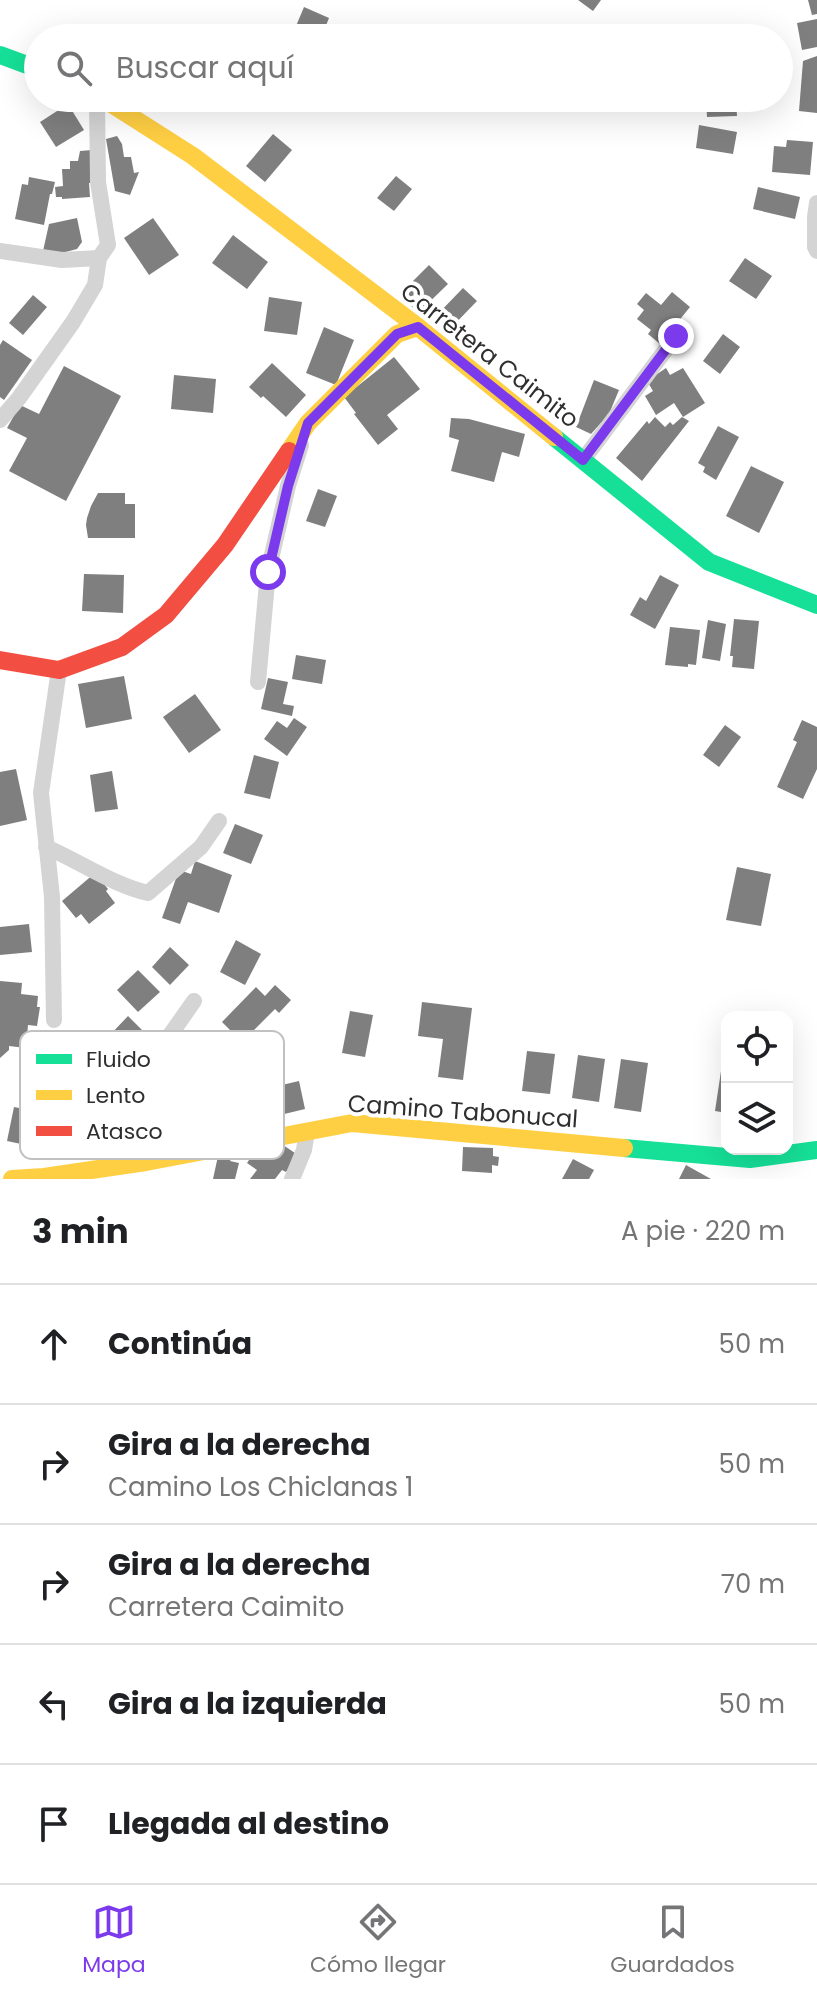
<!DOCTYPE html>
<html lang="es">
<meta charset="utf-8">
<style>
:root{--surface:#fff;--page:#f6f6f6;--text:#202124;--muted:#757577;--line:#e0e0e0;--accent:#7c3aed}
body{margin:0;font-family:Poppins,sans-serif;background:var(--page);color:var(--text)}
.controls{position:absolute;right:24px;bottom:24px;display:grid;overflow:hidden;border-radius:16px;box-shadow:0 8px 32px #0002}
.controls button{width:72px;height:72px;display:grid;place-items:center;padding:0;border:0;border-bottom:2px solid var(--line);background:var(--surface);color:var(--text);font:40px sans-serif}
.stop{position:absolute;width:24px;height:24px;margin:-18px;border:6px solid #7c3aed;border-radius:50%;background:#fff}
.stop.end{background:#7c3aed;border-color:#fff;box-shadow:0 2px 8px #0008}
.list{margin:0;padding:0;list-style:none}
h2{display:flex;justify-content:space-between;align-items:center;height:104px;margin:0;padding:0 32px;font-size:34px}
h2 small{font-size:26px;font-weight:400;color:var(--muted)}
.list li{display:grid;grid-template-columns:52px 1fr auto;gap:24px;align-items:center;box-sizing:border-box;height:120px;padding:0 32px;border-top:2px solid var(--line)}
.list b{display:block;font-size:30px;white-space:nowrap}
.list p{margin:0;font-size:26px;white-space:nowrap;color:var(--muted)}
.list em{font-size:26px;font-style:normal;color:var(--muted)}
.icon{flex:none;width:44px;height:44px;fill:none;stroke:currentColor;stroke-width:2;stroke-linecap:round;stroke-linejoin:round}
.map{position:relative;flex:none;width:817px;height:1179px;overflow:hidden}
.search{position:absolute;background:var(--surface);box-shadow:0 8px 32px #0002;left:24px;right:24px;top:24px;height:88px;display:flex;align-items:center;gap:20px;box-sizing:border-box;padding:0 28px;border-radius:44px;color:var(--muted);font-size:30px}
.sheet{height:704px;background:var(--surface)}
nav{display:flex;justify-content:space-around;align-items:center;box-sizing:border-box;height:112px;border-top:2px solid var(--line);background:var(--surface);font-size:22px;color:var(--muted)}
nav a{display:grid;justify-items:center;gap:4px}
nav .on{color:var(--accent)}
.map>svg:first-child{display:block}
.building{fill:#7f7f7f}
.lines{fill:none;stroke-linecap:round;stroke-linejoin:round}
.street{stroke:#d4d4d4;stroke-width:16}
.fast{stroke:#16e098;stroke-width:18}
.slow{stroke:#ffcf43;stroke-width:18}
.jam{stroke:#f24e42;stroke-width:18}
.route{stroke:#7c3aed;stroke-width:10}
.labels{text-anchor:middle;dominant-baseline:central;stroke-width:8;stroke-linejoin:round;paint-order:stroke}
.street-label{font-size:24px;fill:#2f2f2f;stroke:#fff}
.key{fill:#fff;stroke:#c1c1c1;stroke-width:2}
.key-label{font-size:22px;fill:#2f2f2f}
</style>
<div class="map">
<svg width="817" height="1179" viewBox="0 0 817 1179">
<rect width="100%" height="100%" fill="#fff"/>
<!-- building -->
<g class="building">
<polygon points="578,0 601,0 593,11"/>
<polygon points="808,0 817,0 817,14 812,15"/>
<polygon points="304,7 329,18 321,38 291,38"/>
<polygon points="817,19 817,47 802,50 797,23"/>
<polygon points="817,56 817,113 799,111 803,61"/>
<polygon points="706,98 736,98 737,116 707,117"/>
<polygon points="68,104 84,130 56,147 40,122"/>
<polygon points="699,125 737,132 733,154 696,148"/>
<polygon points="273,134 292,150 265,182 246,166"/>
<polygon points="117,136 122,144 124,157 131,157 134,173 139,172 130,195 115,191 106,139"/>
<polygon points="787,140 813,142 810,175 772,172 774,146 786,147"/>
<polygon points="92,150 96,183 89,183 90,197 62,199 62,197 56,197 55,187 63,186 62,169 70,169 70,161 78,161 80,151"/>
<polygon points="396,176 412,189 394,211 377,198"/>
<polygon points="29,177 55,182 52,194 50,194 44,225 15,219 22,184 28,185"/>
<polygon points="758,187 800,197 795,219 753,209"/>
<polygon points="77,218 82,242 77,249 62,253 43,251 49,224"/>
<polygon points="153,218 179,255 149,275 124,238"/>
<polygon points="233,235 268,262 247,289 212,263"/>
<polygon points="745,258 772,276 756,299 729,281"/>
<polygon points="429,265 448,284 418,313 400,294"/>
<polygon points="463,288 477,301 449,330 435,317"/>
<polygon points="672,292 690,307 660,344 648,334 651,330 637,319 644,310 637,304 646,293 661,305"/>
<polygon points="33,295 47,307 23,335 9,323"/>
<polygon points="269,297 302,302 297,335 264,331"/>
<polygon points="324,327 354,340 336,385 306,373"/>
<polygon points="723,334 740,347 720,374 703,361"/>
<polygon points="3,340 32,360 4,400 0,397 0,345"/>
<polygon points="394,357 420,389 387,415 398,429 378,445 354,414 356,413 344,397"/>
<polygon points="272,363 306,395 286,417 263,396 261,398 249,387"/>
<polygon points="64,366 121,396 66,501 9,471 27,438 7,428 20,405 39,414"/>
<polygon points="666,368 670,375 683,368 705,403 683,417 674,403 656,415 645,396 653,391 647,381"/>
<polygon points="174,375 216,379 213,413 171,409"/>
<polygon points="594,380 619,390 609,414 591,434 576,427"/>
<polygon points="655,417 665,427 670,422 673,425 682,417 689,421 642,481 616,458 647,421 649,424"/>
<polygon points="451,418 469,419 525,434 519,457 502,452 494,482 451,471 459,440 449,437"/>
<polygon points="718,426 739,437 716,480 703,472 705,467 698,463"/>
<polygon points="751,466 784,482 759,533 726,516"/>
<polygon points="318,489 337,496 325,527 306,521"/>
<polygon points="98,493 125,493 125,504 135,504 135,538 88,538 86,525 87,518 91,506"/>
<polygon points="84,574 124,575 123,613 82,611"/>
<polygon points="660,575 679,585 655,629 630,615 640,597 646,601"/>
<polygon points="734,619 759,621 754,669 732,667 733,656 730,656"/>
<polygon points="708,620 726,624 720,661 702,658"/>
<polygon points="670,627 700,630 696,665 688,664 688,667 665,665"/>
<polygon points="296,655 326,660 322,684 292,679"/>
<polygon points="124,676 132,719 86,728 78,684"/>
<polygon points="268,678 288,682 283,704 294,706 292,716 261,709"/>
<polygon points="195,694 221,730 189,753 163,717"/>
<polygon points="294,718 307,727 287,756 264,739 277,721 287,728"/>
<polygon points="802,720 817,727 817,769 803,799 777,787 797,742 793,740"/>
<polygon points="725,725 741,737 719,767 703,755"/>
<polygon points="254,755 279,762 270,799 244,793"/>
<polygon points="16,769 27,820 0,826 0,772"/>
<polygon points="112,771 118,809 95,812 90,775"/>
<polygon points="235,824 263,835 251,864 223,853"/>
<polygon points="195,861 232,875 219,913 188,902 180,924 162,918 179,870 191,874"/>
<polygon points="737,867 771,874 761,926 726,920"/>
<polygon points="95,873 108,889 106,891 115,903 89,924 81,914 76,918 62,901"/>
<polygon points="29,924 32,952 0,955 0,927"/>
<polygon points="236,940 261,954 245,985 220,972"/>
<polygon points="170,947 189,965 170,985 152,967"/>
<polygon points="138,970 160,992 138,1012 117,990"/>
<polygon points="0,981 22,983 21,994 38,996 37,1007 40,1007 37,1026 28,1025 26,1048 9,1046 9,1050 0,1058"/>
<polygon points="275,985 291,1000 279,1013 275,1009 242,1042 222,1022 256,987 265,996"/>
<polygon points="422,1002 472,1008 463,1080 438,1077 443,1039 418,1036"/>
<polygon points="350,1011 373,1015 365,1057 342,1053"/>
<polygon points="128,1016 150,1038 125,1064 113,1052 119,1045 109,1036"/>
<polygon points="527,1051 555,1054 550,1094 522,1091"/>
<polygon points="724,1051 727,1052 727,1113 715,1111"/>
<polygon points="578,1055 605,1059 599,1102 572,1098"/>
<polygon points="621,1059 648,1063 641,1112 614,1108"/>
<polygon points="299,1081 305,1109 276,1116 269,1088"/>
<polygon points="14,1107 61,1116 54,1151 7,1141"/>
<polygon points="277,1141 298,1155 286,1172 282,1170 275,1179 250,1179 257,1170 247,1163 255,1151 265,1158"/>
<polygon points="463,1147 493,1148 493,1156 499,1157 498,1166 492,1165 492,1173 462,1171"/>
<polygon points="218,1156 231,1159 230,1161 239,1163 235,1179 213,1179"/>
<polygon points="573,1159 594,1170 589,1179 562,1179"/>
<polygon points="686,1165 711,1179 679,1179"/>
</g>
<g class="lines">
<!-- street -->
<g class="street">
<polyline points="817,203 815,217 815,247 817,251"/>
<polyline points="0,251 62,260 99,258"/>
<polyline points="0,420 19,398 73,322 95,285 99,258 108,245 98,182 97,98"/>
<polyline points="583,460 676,336"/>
<polyline points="258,682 268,572 288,486 301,445"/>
<path d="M 46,847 C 79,861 113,885 148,893 L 201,847 L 219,821"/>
<polyline points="54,1020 52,897 41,793 59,670"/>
<polyline points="114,1167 113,1136 120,1118 142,1075 194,1001"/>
<polyline points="292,1179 304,1150 307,1131"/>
</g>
<!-- fast -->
<g class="fast">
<polyline points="0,55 38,69"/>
<polyline points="554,437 709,562 817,605"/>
<polyline points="624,1148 750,1159 817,1150"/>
</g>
<!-- slow -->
<g class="slow">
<polyline points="102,98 193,156 418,327 554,437"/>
<polyline points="289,451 308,423 397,334 418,327"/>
<polyline points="12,1179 44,1177 146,1162 352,1123 624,1148"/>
</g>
<!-- jam -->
<polyline class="jam" points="0,660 59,670 122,647 166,615 225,545 289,451"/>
</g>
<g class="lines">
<!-- route -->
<polyline class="route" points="268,572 288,486 308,423 397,334 418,327 583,460 676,336"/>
</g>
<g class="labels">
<!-- street labels -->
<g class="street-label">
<text transform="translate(490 355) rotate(38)">Carretera Caimito</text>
<text transform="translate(463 1111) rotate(4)">Camino Tabonucal</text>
</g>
</g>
<!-- legend -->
<rect x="20" y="1031" width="264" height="128" rx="12" class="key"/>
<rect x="36" y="1054" width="36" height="10" fill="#16e098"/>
<rect x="36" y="1090" width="36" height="10" fill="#ffcf43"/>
<rect x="36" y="1126" width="36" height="10" fill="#f24e42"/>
<g class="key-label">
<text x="86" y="1067">Fluido</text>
<text x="86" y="1103">Lento</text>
<text x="86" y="1139">Atasco</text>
</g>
</svg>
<div class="controls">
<button><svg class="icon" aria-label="locate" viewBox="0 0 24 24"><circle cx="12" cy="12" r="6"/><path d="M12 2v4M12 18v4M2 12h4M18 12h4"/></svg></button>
<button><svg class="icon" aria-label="layers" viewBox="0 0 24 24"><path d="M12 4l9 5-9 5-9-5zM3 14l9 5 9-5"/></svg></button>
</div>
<div class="stop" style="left:268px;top:572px"></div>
<div class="stop end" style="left:676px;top:336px"></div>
<div class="search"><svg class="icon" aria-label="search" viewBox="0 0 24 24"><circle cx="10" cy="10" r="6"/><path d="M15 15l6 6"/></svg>Buscar aquí</div>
</div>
<section class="sheet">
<h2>3 min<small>A pie · 220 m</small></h2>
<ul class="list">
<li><svg class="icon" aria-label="ahead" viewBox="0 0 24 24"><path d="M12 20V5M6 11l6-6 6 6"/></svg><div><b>Continúa</b></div><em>50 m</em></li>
<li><svg class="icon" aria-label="right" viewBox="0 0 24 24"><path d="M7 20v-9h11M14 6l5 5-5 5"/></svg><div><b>Gira a la derecha</b><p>Camino Los Chiclanas 1</p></div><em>50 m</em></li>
<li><svg class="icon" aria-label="right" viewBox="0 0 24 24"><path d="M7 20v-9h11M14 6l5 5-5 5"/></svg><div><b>Gira a la derecha</b><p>Carretera Caimito</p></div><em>70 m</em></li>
<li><svg class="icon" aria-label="left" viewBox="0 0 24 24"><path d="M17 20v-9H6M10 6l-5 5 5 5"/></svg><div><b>Gira a la izquierda</b></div><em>50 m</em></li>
<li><svg class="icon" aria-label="arrive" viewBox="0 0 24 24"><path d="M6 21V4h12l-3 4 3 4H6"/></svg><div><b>Llegada al destino</b></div></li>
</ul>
</section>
<nav>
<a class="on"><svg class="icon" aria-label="map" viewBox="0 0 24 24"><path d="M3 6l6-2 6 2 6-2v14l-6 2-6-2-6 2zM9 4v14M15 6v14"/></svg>Mapa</a>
<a><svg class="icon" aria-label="directions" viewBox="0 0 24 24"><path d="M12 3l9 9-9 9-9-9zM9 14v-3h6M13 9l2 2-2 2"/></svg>Cómo llegar</a>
<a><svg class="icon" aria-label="saved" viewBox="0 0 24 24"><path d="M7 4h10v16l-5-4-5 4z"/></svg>Guardados</a>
</nav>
